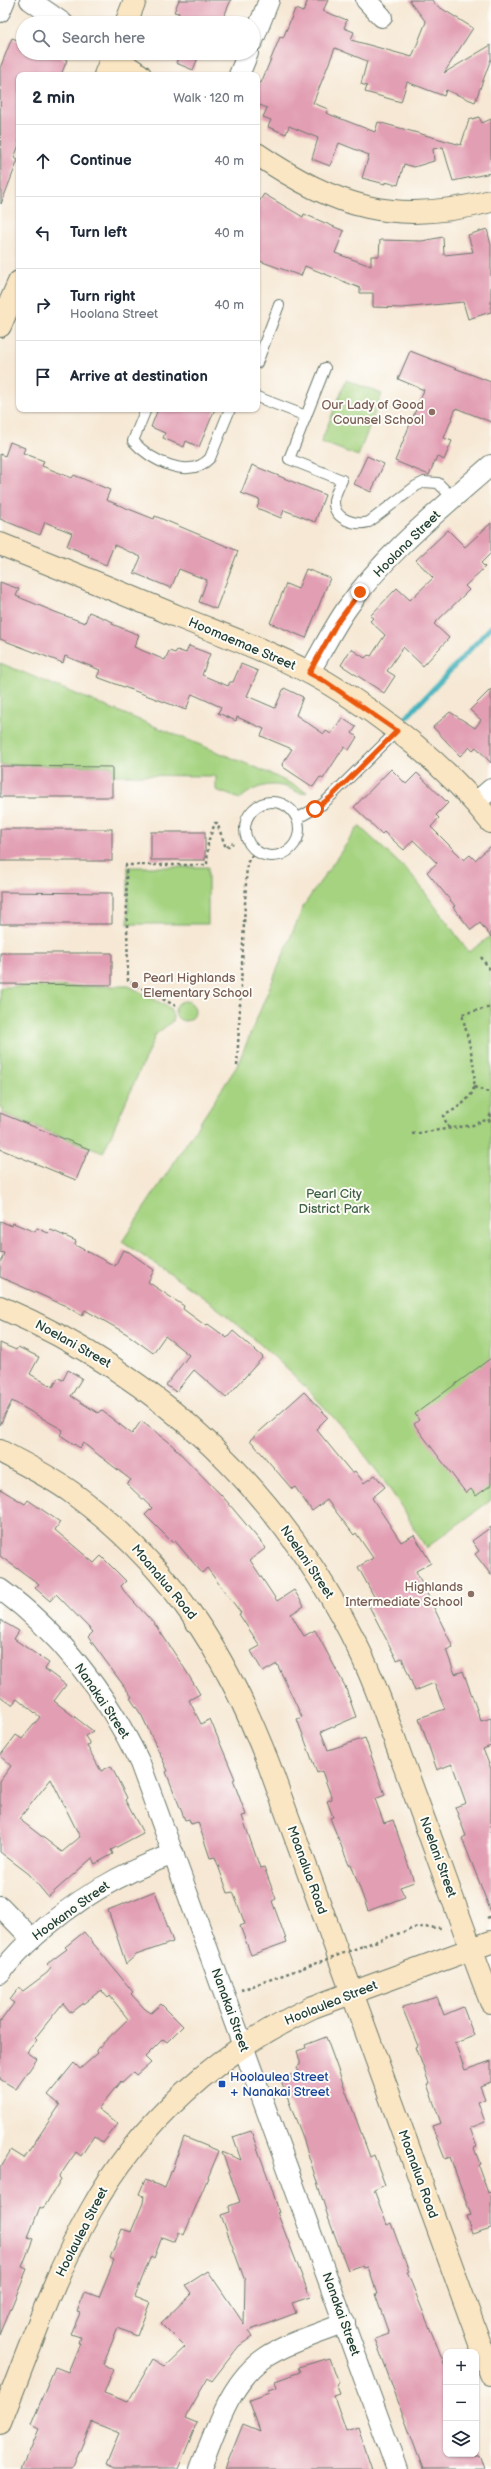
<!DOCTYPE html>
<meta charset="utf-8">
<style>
:root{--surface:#fff;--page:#f6f6f7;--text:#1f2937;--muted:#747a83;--line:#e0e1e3}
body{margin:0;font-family:"Balsamiq Sans",sans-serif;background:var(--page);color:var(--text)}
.controls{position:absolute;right:12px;bottom:12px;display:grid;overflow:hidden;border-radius:8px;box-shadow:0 1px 3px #0004}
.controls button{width:36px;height:36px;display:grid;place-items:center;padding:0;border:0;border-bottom:1px solid var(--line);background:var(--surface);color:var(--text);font:20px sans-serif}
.stop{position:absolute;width:12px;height:12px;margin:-9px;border:3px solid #ea580c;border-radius:50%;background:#fff}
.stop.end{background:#ea580c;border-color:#fff;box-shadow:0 1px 4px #0008}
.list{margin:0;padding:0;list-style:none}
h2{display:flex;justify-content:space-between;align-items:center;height:52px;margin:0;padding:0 16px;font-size:17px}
h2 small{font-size:13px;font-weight:400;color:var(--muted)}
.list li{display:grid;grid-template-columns:26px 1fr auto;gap:12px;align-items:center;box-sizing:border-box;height:72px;padding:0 16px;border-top:1px solid var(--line)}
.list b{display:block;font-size:15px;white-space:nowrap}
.list p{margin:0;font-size:13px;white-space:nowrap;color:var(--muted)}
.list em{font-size:13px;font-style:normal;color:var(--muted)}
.icon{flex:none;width:22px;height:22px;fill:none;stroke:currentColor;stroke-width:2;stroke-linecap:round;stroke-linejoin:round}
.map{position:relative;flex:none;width:491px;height:2469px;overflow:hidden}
.search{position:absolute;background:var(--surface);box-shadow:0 1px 3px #0004;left:16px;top:16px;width:244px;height:44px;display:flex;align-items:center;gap:10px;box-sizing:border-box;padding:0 14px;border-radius:22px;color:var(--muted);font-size:15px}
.panel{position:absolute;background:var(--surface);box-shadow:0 1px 3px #0004;left:16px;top:72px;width:244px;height:340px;border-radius:8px}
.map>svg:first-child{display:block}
.green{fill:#a5d380;stroke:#62885a}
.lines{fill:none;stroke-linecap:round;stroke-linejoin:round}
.stream{stroke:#44b3bd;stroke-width:5}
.building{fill:#e29eb3;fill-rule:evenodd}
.lane-casing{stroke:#6a796c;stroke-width:12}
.street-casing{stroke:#6a796c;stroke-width:22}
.secondary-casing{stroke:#6a796c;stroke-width:24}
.path{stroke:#6a796c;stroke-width:2.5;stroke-dasharray:3 3;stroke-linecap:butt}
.lane{stroke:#fff;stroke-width:10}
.street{stroke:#fff;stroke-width:20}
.secondary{stroke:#fbe6c4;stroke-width:22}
.path-bridge{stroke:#6a796c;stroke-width:2.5;stroke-dasharray:3 3;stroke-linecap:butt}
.route{stroke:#ea580c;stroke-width:5}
.education-dot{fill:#8d6e63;stroke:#fdfcf7;stroke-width:1.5}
.transit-dot{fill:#1a4fb4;stroke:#fdfcf7;stroke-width:1.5}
.labels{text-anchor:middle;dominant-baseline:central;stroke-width:4;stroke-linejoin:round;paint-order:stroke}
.education-label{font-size:13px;fill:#785e54;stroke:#fdfcf7;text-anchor:end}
.street-label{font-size:13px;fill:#1f3d34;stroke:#fdfcf7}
.park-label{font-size:13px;fill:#406247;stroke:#fdfcf7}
.transit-label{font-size:13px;fill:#164399;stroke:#fdfcf7;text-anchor:start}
</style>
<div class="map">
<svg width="491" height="2469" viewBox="0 0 491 2469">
<rect width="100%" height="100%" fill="#fdfcf7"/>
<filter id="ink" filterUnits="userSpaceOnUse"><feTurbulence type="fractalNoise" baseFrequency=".025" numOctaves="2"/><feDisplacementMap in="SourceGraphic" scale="8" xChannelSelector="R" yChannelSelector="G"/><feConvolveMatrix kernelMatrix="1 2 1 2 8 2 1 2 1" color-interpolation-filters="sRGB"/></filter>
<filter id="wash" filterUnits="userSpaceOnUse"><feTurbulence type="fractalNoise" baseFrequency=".012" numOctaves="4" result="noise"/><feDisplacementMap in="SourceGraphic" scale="16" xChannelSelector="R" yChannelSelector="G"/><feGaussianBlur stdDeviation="0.9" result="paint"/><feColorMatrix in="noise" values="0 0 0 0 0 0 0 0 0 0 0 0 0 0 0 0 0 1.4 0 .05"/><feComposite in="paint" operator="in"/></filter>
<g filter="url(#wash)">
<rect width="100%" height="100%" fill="#f6e8d4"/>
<!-- green -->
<g class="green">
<polygon points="346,380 382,394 358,456 321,442"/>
<path d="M 0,663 L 269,773 L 307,792 C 299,796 294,789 286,787 C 269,782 253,787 240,799 L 216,790 L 216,776 L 112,775 L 112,766 L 0,765 Z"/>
<path d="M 359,826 L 412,875 L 469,952 L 491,936 L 491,1500 L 426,1548 C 415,1530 405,1511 393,1494 C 350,1430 296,1374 238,1325 C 202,1294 161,1268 122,1242 L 237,1066 L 304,905 Z"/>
<rect x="128" y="867" width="80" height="57"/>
<polygon points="129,986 170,1008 174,1020 156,1034 103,1153 2,1113 4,1108 0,1107 0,987"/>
<circle cx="185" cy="1011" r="10"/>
</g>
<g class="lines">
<!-- stream -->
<polyline class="stream" points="406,718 491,627"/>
</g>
<g id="blocks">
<!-- building -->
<g class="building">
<polygon points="179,0 231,0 221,23 175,23 179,13 174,12"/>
<polygon points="308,0 328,0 323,11 347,20 344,28 354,32 351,40 412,57 426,22 409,0 432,0 436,5 473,28 444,73 491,45 491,59 475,102 446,90 444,96 407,82 401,102 365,92 367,86 361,84 367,61 335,48 313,103 328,109 326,113 375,132 378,122 461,145 469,120 479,117 482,123 491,119 491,173 453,181 443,147 433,149 434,161 414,167 404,164 398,185 385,182 385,184 362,178 369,155 339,143 330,166 312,159 318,138 289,126 286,134 268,127 271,120 263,117 267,108 257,104 257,82 261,83 280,37 283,38 295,9 303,12"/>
<polygon points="12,38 23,42 23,53 51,53 67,60 61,75 19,75 19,145 14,158 18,160 1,204 0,68"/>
<polygon points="180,53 200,53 193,70 176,63"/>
<polygon points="264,194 303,217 304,214 344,231 335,253 371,266 371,256 379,256 380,240 422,241 443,237 444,255 473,252 468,235 487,229 491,245 491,312 468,319 463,302 402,308 373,307 373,293 360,293 360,288 305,266 301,276 257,260 257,205"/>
<polygon points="410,351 491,382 491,422 456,408 444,438 452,441 444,460 437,456 429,475 395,461 424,390 398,379"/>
<polygon points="158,409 215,409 199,447 186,441 184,447 163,438 165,433 151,427"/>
<polygon points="10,442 25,448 23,453 44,461 42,466 72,478 74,475 110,490 106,500 154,519 155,516 238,551 216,609 199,602 207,580 179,569 171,588 134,573 141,557 114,545 106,565 88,557 89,555 67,546 72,533 45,522 40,535 0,519 0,454 5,456"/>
<polygon points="367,456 384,464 371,492 354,484"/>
<polygon points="252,465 325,495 315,522 284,510 281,518 257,508 260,500 241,493"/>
<polygon points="491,523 491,553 481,563 485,567 465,586 469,590 434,624 449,638 423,666 403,647 387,671 395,676 384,693 341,665 351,649 365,658 368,655 371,656 385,635 370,621 373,618 370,616 397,588 410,600 433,578 416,560 430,547 448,530 465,547"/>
<polygon points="306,569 330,578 306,638 270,623 286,584 298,589"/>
<polygon points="0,582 19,589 16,596 55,612 85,623 89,612 113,622 112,624 139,635 134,647 165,660 169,651 175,653 177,650 186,653 189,646 210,654 202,675 228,686 230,682 233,682 241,664 258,671 247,696 275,708 284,688 303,697 296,715 324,734 326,731 331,734 342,718 356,727 352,733 357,737 349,750 344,747 323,779 320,777 313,787 283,767 282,764 292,749 261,736 264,729 237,717 236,721 218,713 221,707 192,694 186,710 97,677 100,670 65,656 63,663 0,639"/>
<polygon points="491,689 491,763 476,747 473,750 470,747 460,756 433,727 450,712 475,728 481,720 470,710"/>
<polygon points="0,766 112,767 112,797 0,797"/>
<polygon points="391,769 406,784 417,773 448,803 436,815 439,818 431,827 464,860 470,855 475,860 491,846 491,937 480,923 471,930 453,907 455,906 427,872 437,863 413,840 404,850 384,832 382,834 354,807"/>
<rect x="0" y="829" width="112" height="32"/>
<rect x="151" y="832" width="54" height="28"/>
<polygon points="0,892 112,893 112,924 0,924"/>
<polygon points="0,953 112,953 112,985 0,984"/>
<polygon points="0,1113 89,1149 76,1180 0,1149"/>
<polygon points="0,1221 12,1226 13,1223 35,1232 37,1228 48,1233 51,1230 76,1241 75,1245 115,1266 123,1250 129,1252 154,1270 148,1282 184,1306 183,1309 206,1326 208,1324 227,1338 233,1331 263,1357 226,1398 194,1370 176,1392 166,1385 189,1355 165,1336 153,1353 127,1334 85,1310 82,1316 66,1306 0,1277 0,1264 4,1253 0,1252"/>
<polygon points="0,1343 16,1350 18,1347 39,1357 30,1374 53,1387 58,1378 63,1380 68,1370 82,1378 71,1396 98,1413 101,1410 132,1434 141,1421 168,1441 224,1498 266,1548 250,1560 277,1601 294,1590 304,1606 291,1614 304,1636 315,1630 345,1686 356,1717 321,1732 328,1750 365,1738 385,1795 375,1799 384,1823 393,1820 414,1882 400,1887 405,1897 368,1911 351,1864 349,1865 330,1818 333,1817 327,1801 332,1799 322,1771 317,1773 297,1719 302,1717 277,1664 263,1672 251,1651 260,1646 239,1614 241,1613 207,1568 202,1573 175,1541 173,1543 145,1515 152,1508 127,1484 131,1480 83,1443 80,1448 60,1435 63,1430 12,1401 0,1425"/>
<polygon points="491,1358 491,1485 476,1496 471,1489 466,1493 414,1424 419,1420 415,1414"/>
<polygon points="304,1392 328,1417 316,1429 352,1473 355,1471 364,1483 375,1475 385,1487 372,1498 401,1542 414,1535 431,1563 416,1571 453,1647 446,1650 455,1674 463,1671 481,1721 491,1718 491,1746 483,1749 491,1769 491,1912 462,1838 466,1836 455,1807 466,1803 452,1764 437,1770 419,1718 445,1709 434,1683 415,1691 402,1658 397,1660 369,1606 377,1602 358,1567 373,1558 356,1533 354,1535 327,1500 312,1511 295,1487 292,1489 250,1440"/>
<polygon points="0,1489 25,1504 28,1500 60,1522 55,1530 94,1563 101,1556 126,1581 121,1586 124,1591 157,1627 183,1666 200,1694 189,1700 201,1724 210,1719 235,1779 233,1780 246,1815 242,1816 260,1868 264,1867 276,1899 272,1901 287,1942 251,1955 240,1926 245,1924 233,1892 228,1893 215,1857 210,1858 198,1822 191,1824 189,1819 185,1820 166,1772 168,1771 142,1716 130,1698 132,1697 88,1637 93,1632 56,1594 50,1601 35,1588 39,1584 0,1556"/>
<polygon points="491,1527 491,1575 475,1554 479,1551 472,1541"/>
<path d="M 0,1620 L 19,1631 L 14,1639 L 49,1663 L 45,1669 L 66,1685 L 54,1701 L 93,1731 L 85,1736 L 90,1744 L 87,1746 L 101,1771 L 111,1766 L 127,1798 L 125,1800 L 143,1833 L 111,1850 L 113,1854 L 95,1864 L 92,1858 L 48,1897 L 29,1874 L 0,1852 L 0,1781 L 11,1766 L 0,1756 L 16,1735 L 22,1739 L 40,1717 L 17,1698 L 12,1705 L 0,1696 ZM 51,1779 L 80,1837 L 62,1852 L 19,1819 Z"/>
<polygon points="155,1891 173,1942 136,1955 126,1964 108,1910"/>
<polygon points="84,1932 133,1992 131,1994 145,2009 151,2013 161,2004 183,2026 167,2042 163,2039 145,2057 151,2063 137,2075 134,2072 122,2083 121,2081 98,2109 118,2124 103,2143 94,2136 81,2156 76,2152 59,2177 61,2179 43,2209 40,2207 28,2237 33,2239 22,2267 27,2269 0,2335 0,2168 11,2150 24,2158 60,2105 48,2095 74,2063 80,2069 98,2053 96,2050 128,2019 110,1996 108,1998 101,1990 71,2013 63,2003 35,2038 37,2040 27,2052 37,2059 16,2089 0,2079 0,2022 14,2003 10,2000 19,1988 23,1991 47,1973 51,1968 47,1964 67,1949 65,1947"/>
<polygon points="437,1997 444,2015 463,2007 474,2036 455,2043 465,2070 491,2061 491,2082 480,2086 485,2099 478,2102 485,2122 470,2128 477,2147 474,2148 480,2164 478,2165 488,2193 491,2192 491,2228 472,2234 466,2216 471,2215 450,2157 445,2159 432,2126 441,2123 427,2084 429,2083 416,2047 418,2046 402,2007"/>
<polygon points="326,2037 370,2157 374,2155 385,2185 374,2190 387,2225 391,2223 409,2272 407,2272 446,2368 446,2454 479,2454 484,2469 423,2469 375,2339 389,2334 375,2294 377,2293 368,2267 364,2268 363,2265 348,2270 329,2220 302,2135 280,2079 299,2072 297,2067 300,2065 300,2061 297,2051 306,2048 305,2045"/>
<polygon points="251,2131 271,2186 279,2212 277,2212 310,2297 292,2303 296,2313 248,2331 252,2337 239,2346 212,2381 208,2378 185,2418 197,2423 178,2469 115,2469 106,2465 119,2433 92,2422 72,2469 22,2469 39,2429 31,2425 55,2367 68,2372 80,2343 78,2343 80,2337 71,2334 80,2313 77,2312 85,2292 99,2297 114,2260 110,2258 122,2229 131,2232 143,2203 144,2196 139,2194 145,2180 165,2188 184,2137 219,2151 184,2235 179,2232 175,2242 162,2237 154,2258 151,2256 135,2296 150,2302 137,2336 118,2328 103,2364 113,2370 104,2393 128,2402 153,2359 165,2366 185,2347 161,2323 192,2293 186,2285 208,2271 244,2324 245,2281 221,2215 230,2212 229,2206 240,2202 222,2152 241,2160 233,2137"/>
<polygon points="330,2358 339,2383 336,2384 340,2394 334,2396 346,2431 358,2427 372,2469 225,2469 243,2424 260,2431 249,2400 269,2393 268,2390 277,2387 275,2381 300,2372 298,2367"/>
</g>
</g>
</g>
<g filter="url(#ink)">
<use href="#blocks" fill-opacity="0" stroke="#6a796c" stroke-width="1"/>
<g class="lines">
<!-- lane casing -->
<g class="lane-casing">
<g id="lane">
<polyline points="257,363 279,305"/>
<path d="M 325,368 L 289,459 L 342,480 C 339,486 335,494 334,501 C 333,519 355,526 369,522 L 416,486 L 424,482 L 438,483 L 453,498"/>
<polyline points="257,397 306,416"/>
<path d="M 146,409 L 133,441 C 150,460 189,481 210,458 L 230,409"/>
<circle cx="272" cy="829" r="27"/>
<polyline points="298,818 323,804 397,731"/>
</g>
</g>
<!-- street casing -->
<g class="street-casing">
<g id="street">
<polyline points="30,0 63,23"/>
<polyline points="366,0 382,17"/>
<polyline points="0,12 5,0"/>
<polyline points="253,41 269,0"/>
<polyline points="239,75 248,53"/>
<path d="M 309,673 C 322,651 333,628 348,607 C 386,553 441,509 491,465"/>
<polyline points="475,803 491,789"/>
<path d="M 0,1589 C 62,1634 107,1695 140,1763 L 397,2469"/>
<polyline points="0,1906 32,1939"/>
<path d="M 0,1973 C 10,1961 20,1949 32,1939 C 72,1902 122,1872 174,1854"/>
<path d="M 200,2469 C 216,2430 229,2382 266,2357 C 289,2342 319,2334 345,2323"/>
</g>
</g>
<!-- secondary casing -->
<g class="secondary-casing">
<g id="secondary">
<polyline points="126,23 135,0"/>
<polyline points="112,56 140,75"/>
<polyline points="105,75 114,53"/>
<path d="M 257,154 C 337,208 395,226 491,201"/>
<polyline points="0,326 19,282"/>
<path d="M 0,544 C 60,568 120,592 179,617 C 228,637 280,655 326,682 C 385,717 449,768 491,822"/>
<path d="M 0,1307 C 162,1377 284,1494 360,1652 C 377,1687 389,1724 402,1760 C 432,1840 460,1921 491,2002"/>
<path d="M 0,1451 C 24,1464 49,1476 71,1492 C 170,1564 226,1653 269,1765 L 491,2374"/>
<path d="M 0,2423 C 28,2353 53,2278 90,2212 C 140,2121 219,2051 313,2007 L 491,1942"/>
</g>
</g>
<!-- path -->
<g class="path">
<polyline points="481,957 491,971"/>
<polyline points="176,1006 128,981 126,865 207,865 208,842 215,823 217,823 226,848 233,843"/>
<polyline points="237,1066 247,863 255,851"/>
<polyline points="474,1087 491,1093"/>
<polyline points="491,1114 488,1119 491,1123"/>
<path d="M 449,1128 L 443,1116 C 454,1110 465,1104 472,1093 C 480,1077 466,1032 462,1014 L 491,1007"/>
<polyline points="412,1134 473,1125 488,1119"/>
<polyline points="487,1918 489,1917 490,1919"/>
<polyline points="363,1946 417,1927 441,1928 442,1930"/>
<polyline points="241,1990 314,1964"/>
</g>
<!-- lane -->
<use href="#lane" class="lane"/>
<!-- street -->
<use href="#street" class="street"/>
<!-- secondary -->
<use href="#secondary" class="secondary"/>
<!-- path-bridge -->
<polyline class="path-bridge" points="314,1964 363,1946"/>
</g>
</g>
<g class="lines" filter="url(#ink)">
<!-- route -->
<polyline class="route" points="315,809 331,797 397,731 326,682 309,673 337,623 360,592"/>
</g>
<!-- markers -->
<g class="education-dot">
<circle cx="432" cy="412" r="4"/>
<circle cx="135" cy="985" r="4"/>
<circle cx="471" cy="1594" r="4"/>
</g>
<rect class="transit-dot" x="218" y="2080" width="8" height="8" rx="2"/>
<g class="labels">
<!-- education labels -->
<g class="education-label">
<text x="424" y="405">Our Lady of Good<tspan x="424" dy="15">Counsel School</tspan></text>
<text x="143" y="978" text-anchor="start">Pearl Highlands<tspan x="143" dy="15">Elementary School</tspan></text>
<text x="463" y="1587">Highlands<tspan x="463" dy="15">Intermediate School</tspan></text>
</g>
<!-- street labels -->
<g class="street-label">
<text transform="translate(407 544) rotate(-45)">Hoolana Street</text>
<text transform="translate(242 644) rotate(23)">Hoomaemae Street</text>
<text transform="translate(73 1344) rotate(29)">Noelani Street</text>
<text transform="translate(307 1562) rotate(56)">Noelani Street</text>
<text transform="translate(164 1582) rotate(50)">Moanalua Road</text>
<text transform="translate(102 1701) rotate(56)">Nanakai Street</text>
<text transform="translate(438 1857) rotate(70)">Noelani Street</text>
<text transform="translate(307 1870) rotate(70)">Moanalua Road</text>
<text transform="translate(71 1911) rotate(-36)">Hookano Street</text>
<text transform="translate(331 2003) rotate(-22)">Hoolaulea Street</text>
<text transform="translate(230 2010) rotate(70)">Nanakai Street</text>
<text transform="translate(418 2174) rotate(70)">Moanalua Road</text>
<text transform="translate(82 2232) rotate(-63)">Hoolaulea Street</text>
<text transform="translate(341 2314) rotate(70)">Nanakai Street</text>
</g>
<!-- park labels -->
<g class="park-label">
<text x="334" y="1194">Pearl City<tspan x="334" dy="15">District Park</tspan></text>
</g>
<!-- transit labels -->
<g class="transit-label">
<text x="230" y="2077">Hoolaulea Street<tspan x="230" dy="15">+ Nanakai Street</tspan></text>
</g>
</g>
</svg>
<div class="controls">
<button>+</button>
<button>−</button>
<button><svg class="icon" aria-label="layers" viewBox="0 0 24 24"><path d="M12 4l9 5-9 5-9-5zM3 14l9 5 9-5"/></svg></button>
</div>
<div class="stop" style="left:315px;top:809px"></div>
<div class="stop end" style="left:360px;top:592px"></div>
<div class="search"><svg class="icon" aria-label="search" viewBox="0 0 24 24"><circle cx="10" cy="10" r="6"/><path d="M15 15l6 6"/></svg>Search here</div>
<section class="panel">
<h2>2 min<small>Walk · 120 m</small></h2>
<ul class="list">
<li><svg class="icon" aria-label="ahead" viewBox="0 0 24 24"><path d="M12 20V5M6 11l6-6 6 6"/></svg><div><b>Continue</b></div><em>40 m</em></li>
<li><svg class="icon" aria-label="left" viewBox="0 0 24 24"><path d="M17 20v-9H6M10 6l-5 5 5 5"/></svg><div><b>Turn left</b></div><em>40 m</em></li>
<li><svg class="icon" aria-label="right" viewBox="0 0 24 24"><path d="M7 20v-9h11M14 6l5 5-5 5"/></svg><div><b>Turn right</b><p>Hoolana Street</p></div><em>40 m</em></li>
<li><svg class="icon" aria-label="arrive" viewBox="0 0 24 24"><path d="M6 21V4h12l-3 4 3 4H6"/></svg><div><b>Arrive at destination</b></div></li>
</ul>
</section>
</div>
